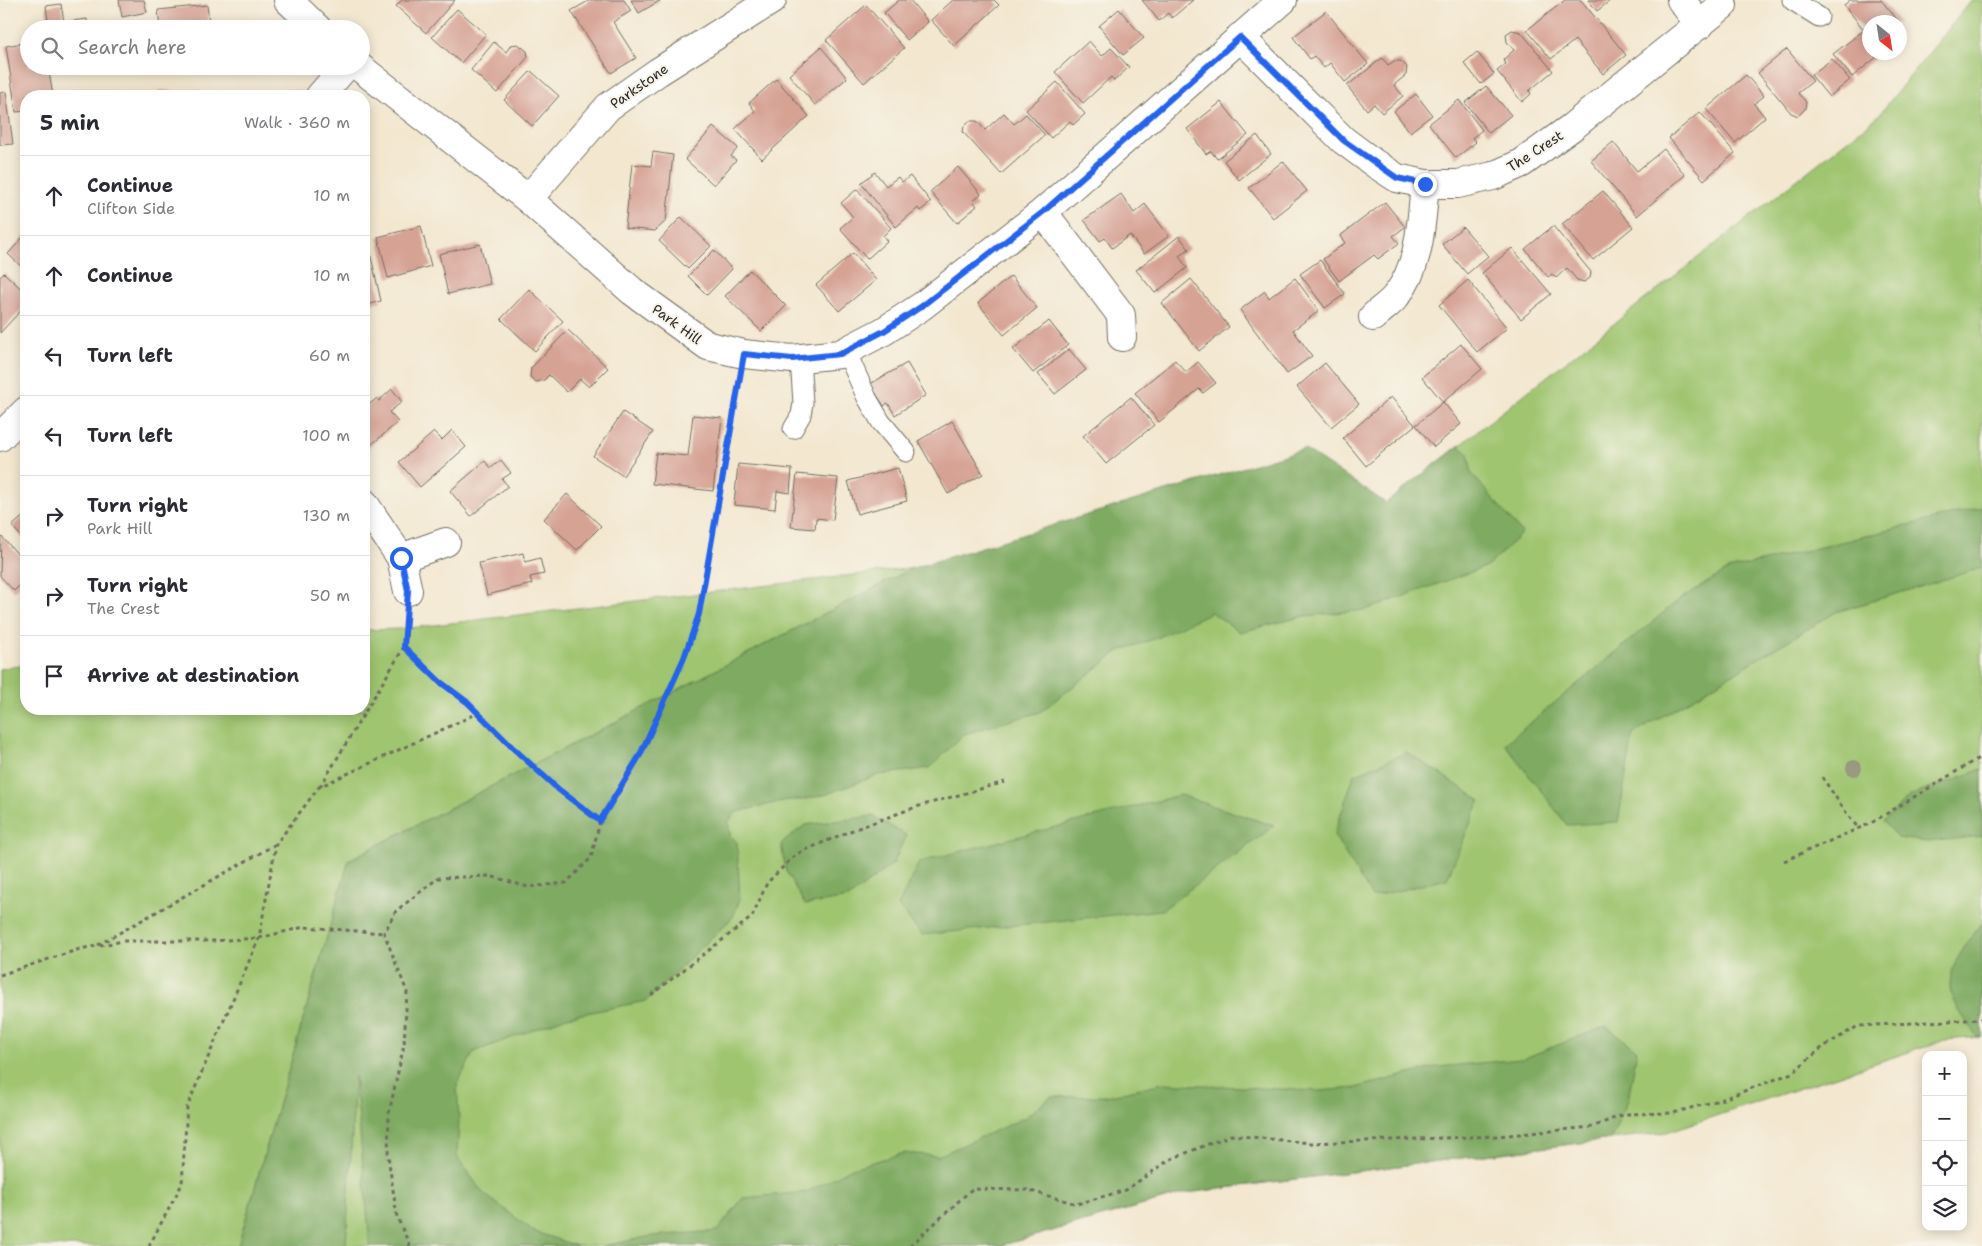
<!DOCTYPE html>
<meta charset="utf-8">
<style>
:root{--surface:#fff;--page:#f7f7f7;--text:#2b2b33;--muted:#7c7c81;--line:#e1e1e2}
body{margin:0;font-family:"Shantell Sans",sans-serif;background:var(--page);color:var(--text)}
.controls{position:absolute;right:15px;bottom:15px;display:grid;overflow:hidden;border-radius:10px;box-shadow:0 2px 12px #0003}
.controls button{width:45px;height:45px;display:grid;place-items:center;padding:0;border:0;border-bottom:1px solid var(--line);background:var(--surface);color:var(--text);font:25px sans-serif}
.compass{position:absolute;left:1862px;top:15px;width:45px;height:45px;border-radius:50%;background:var(--surface);box-shadow:0 2px 12px #0003;rotate:150deg}
.stop{position:absolute;width:15px;height:15px;margin:-11px;border:4px solid #2563eb;border-radius:50%;background:#fff}
.stop.end{background:#2563eb;border-color:#fff;box-shadow:0 1px 5px #0008}
.list{margin:0;padding:0;list-style:none}
h2{display:flex;justify-content:space-between;align-items:center;height:65px;margin:0;padding:0 20px;font-size:21px}
h2 small{font-size:16px;font-weight:400;color:var(--muted)}
.list li{display:grid;grid-template-columns:32px 1fr auto;gap:15px;align-items:center;box-sizing:border-box;height:80px;padding:0 20px;border-top:1px solid var(--line)}
.list b{display:block;font-size:19px;white-space:nowrap}
.list p{margin:0;font-size:16px;white-space:nowrap;color:var(--muted)}
.list em{font-size:16px;font-style:normal;color:var(--muted)}
.icon{flex:none;width:28px;height:28px;fill:none;stroke:currentColor;stroke-width:2;stroke-linecap:round;stroke-linejoin:round}
.map{position:relative;flex:none;width:1982px;height:1246px;overflow:hidden}
.search{position:absolute;background:var(--surface);box-shadow:0 2px 12px #0003;left:20px;top:20px;width:350px;height:55px;display:flex;align-items:center;gap:12px;box-sizing:border-box;padding:0 18px;border-radius:28px;color:var(--muted);font-size:19px}
.panel{position:absolute;background:var(--surface);box-shadow:0 2px 12px #0003;left:20px;top:90px;width:350px;height:625px;border-radius:20px}
.map>svg:first-child{display:block}
.green{fill:#9fc56f;stroke:#65784d}
.forest{fill:#7faa62;stroke:#556a46}
.building{fill:#d6a294}
.lines{fill:none;stroke-linecap:round;stroke-linejoin:round}
.lane-casing{stroke:#716d64;stroke-width:21}
.street-casing{stroke:#716d64;stroke-width:30}
.path{stroke:#716d64;stroke-width:3;stroke-dasharray:4 4;stroke-linecap:butt}
.lane{stroke:#fff;stroke-width:19}
.street{stroke:#fff;stroke-width:28}
.tree{fill:#989980}
.route{stroke:#2563eb;stroke-width:6}
.labels{text-anchor:middle;dominant-baseline:central;stroke-width:4;stroke-linejoin:round;paint-order:stroke}
.street-label{font-size:14px;fill:#2b2b2b;stroke:#f7f3e8}
</style>
<div class="map">
<svg width="1982" height="1246" viewBox="0 0 1982 1246">
<rect width="100%" height="100%" fill="#f7f3e8"/>
<filter id="ink" filterUnits="userSpaceOnUse"><feTurbulence type="fractalNoise" baseFrequency=".02" numOctaves="2"/><feDisplacementMap in="SourceGraphic" scale="10" xChannelSelector="R" yChannelSelector="G"/><feConvolveMatrix kernelMatrix="1 2 1 2 8 2 1 2 1" color-interpolation-filters="sRGB"/></filter>
<filter id="wash" filterUnits="userSpaceOnUse"><feTurbulence type="fractalNoise" baseFrequency=".0096" numOctaves="4" result="noise"/><feDisplacementMap in="SourceGraphic" scale="20" xChannelSelector="R" yChannelSelector="G"/><feGaussianBlur stdDeviation="1.12" result="paint"/><feColorMatrix in="noise" values="0 0 0 0 0 0 0 0 0 0 0 0 0 0 0 0 0 1.4 0 .05"/><feComposite in="paint" operator="in"/></filter>
<g filter="url(#wash)">
<rect width="100%" height="100%" fill="#f3e7cf"/>
<!-- green -->
<g class="green">
<polygon points="1972,0 1982,0 1982,1037 1945,1040 1667,1132 1186,1193 999,1246 346,1246 355,1071 757,730 1386,503 1877,117"/>
<polygon points="913,568 349,860 238,1246 0,1246 0,669 26,665 26,709 364,709 364,630 401,629"/>
</g>
<!-- forest -->
<g class="forest">
<polygon points="1459,446 1468,453 1472,474 1522,533 1488,566 1365,610 1305,616 1240,632 1211,612 1157,638 1119,651 1040,712 964,734 930,768 878,775 824,795 802,800 787,800 737,812 728,822 730,835 737,842 740,899 733,917 646,1001 567,1017 474,1052 457,1084 459,1119 457,1157 483,1193 535,1232 577,1246 370,1246 355,1076 346,1246 238,1246 349,860 913,568 1304,449 1386,503"/>
<polygon points="1982,507 1982,568 1836,612 1633,734 1618,822 1567,825 1505,744 1680,599 1728,570"/>
<polygon points="1407,752 1480,800 1447,879 1372,897 1334,835 1354,775"/>
<polygon points="1982,769 1982,836 1928,842 1897,838 1883,821 1910,796"/>
<polygon points="1180,795 1274,826 1162,910 922,935 898,906 919,862"/>
<polygon points="873,816 906,835 893,864 848,898 805,905 786,871 781,844 805,825"/>
<path d="M 1982,923 L 1982,1037 L 1977,1037 C 1971,1027 1955,1007 1952,997 C 1943,969 1968,943 1982,923 Z"/>
<polygon points="1606,1026 1637,1050 1628,1100 1611,1139 1186,1193 999,1246 603,1246 652,1236 717,1231 743,1198 807,1192 852,1168 904,1153 938,1156 1024,1118 1051,1097 1106,1096 1163,1083 1318,1091 1355,1088 1437,1067 1522,1059"/>
</g>
<g id="blocks">
<!-- building -->
<g class="building">
<polygon points="119,0 144,0 147,12 122,17"/>
<polygon points="402,0 455,0 426,33 396,6"/>
<polygon points="590,0 624,0 631,11 613,22 636,58 611,73 571,11"/>
<polygon points="631,0 661,0 639,13"/>
<polygon points="899,0 910,0 928,22 907,40 884,13"/>
<polygon points="953,0 994,0 999,5 954,46 931,20"/>
<polygon points="1142,0 1193,0 1172,18 1168,13 1159,21"/>
<polygon points="1565,0 1581,0 1626,55 1603,74 1575,40 1551,59 1527,30"/>
<polygon points="1588,0 1611,0 1597,11"/>
<polygon points="1850,0 1881,0 1899,22 1870,22 1870,52 1883,52 1852,77 1833,54 1864,30 1844,5"/>
<polygon points="61,4 64,22 87,19 88,29 49,29 46,6"/>
<polygon points="207,5 210,29 160,29 158,10"/>
<polygon points="866,5 904,48 864,83 826,40"/>
<polygon points="457,9 486,34 461,63 432,37"/>
<polygon points="1119,9 1144,38 1123,55 1099,26"/>
<polygon points="1326,11 1368,64 1345,82 1330,63 1324,68 1314,56 1310,59 1293,37"/>
<polygon points="1512,30 1521,32 1553,71 1529,91 1531,94 1522,102 1497,71 1506,64 1503,60 1514,50 1507,42 1506,34"/>
<polygon points="1089,41 1102,56 1111,48 1129,67 1114,81 1111,77 1083,103 1055,72"/>
<polygon points="494,42 506,52 511,45 518,44 527,51 528,57 497,93 471,70"/>
<polygon points="23,43 26,62 29,61 29,66 48,66 53,96 26,96 26,111 16,112 6,46"/>
<polygon points="821,47 847,78 815,105 789,75"/>
<polygon points="1787,49 1813,81 1798,93 1806,102 1805,109 1798,116 1791,113 1758,73"/>
<polygon points="1477,52 1494,74 1481,84 1464,63"/>
<polygon points="1382,58 1388,65 1394,61 1401,61 1407,67 1406,75 1394,85 1403,96 1382,113 1374,104 1367,110 1347,86"/>
<polygon points="1832,59 1850,80 1829,97 1811,75"/>
<polygon points="531,71 559,96 532,126 504,100"/>
<polygon points="1746,75 1764,96 1754,104 1765,117 1735,143 1706,109"/>
<polygon points="776,79 809,116 762,159 735,129 755,111 749,103"/>
<polygon points="1057,82 1085,114 1073,125 1070,121 1051,138 1026,110"/>
<polygon points="1486,86 1511,115 1489,133 1465,103"/>
<polygon points="159,90 191,94 190,96 158,96"/>
<polygon points="6,92 13,144 0,145 0,93"/>
<polygon points="1416,94 1432,115 1410,132 1394,111"/>
<polygon points="1459,100 1482,130 1472,138 1476,142 1456,158 1429,124"/>
<polygon points="1221,102 1248,135 1217,159 1211,151 1206,154 1187,129"/>
<polygon points="1700,112 1735,153 1704,180 1669,138"/>
<polygon points="1004,113 1014,124 1026,114 1045,135 1001,174 963,132 964,126 969,121 977,121 985,130"/>
<polygon points="713,127 738,148 731,156 736,160 714,185 685,159"/>
<polygon points="1257,135 1271,154 1239,180 1224,161"/>
<polygon points="1613,142 1637,171 1664,149 1685,175 1637,216 1591,161"/>
<polygon points="653,152 673,155 666,221 655,231 625,228 632,164 651,166"/>
<polygon points="1283,161 1307,191 1273,218 1249,188"/>
<polygon points="958,167 981,194 973,201 977,206 957,223 930,192"/>
<polygon points="875,172 886,186 898,177 902,182 910,176 931,202 920,211 918,208 896,227 861,183"/>
<polygon points="857,189 891,228 883,236 887,241 867,259 840,228 853,217 841,203"/>
<polygon points="1603,191 1633,227 1593,260 1562,224"/>
<polygon points="1121,194 1134,213 1145,204 1169,236 1144,254 1130,235 1112,248 1105,238 1100,241 1084,220"/>
<polygon points="1385,202 1405,227 1393,236 1399,243 1378,259 1374,255 1339,281 1323,259 1345,243 1340,236"/>
<polygon points="681,217 711,246 688,269 659,241"/>
<polygon points="421,226 431,266 388,278 378,237"/>
<polygon points="1553,226 1591,272 1590,278 1584,282 1577,280 1567,268 1556,278 1552,274 1548,277 1525,249"/>
<polygon points="1463,227 1488,256 1467,274 1442,244"/>
<polygon points="25,235 26,237 26,271 8,254"/>
<polygon points="1179,236 1189,249 1179,256 1187,268 1155,293 1136,270"/>
<polygon points="367,239 381,301 364,306 364,240"/>
<polygon points="480,244 490,284 448,294 439,254"/>
<polygon points="1512,248 1551,294 1521,319 1482,273"/>
<polygon points="714,250 732,269 707,295 688,276"/>
<polygon points="853,253 876,280 839,311 816,285"/>
<polygon points="1320,260 1345,294 1325,308 1300,274"/>
<polygon points="750,270 786,306 761,331 725,296"/>
<polygon points="4,273 26,293 26,305 0,333 0,277"/>
<polygon points="1011,276 1037,308 1004,335 978,303"/>
<polygon points="1295,278 1319,311 1293,330 1312,356 1287,374 1240,310 1265,291 1269,298"/>
<polygon points="1191,279 1229,327 1199,351 1162,303"/>
<polygon points="1468,280 1507,328 1477,352 1439,305"/>
<polygon points="529,289 563,321 535,351 501,319"/>
<polygon points="1049,321 1068,345 1033,373 1013,349"/>
<polygon points="568,330 608,368 589,387 580,379 567,392 549,375 544,380 536,382 530,377 531,368"/>
<polygon points="1461,344 1482,369 1443,402 1422,377"/>
<polygon points="1069,349 1086,370 1055,394 1038,374"/>
<polygon points="1175,360 1186,372 1198,362 1216,383 1203,393 1199,389 1159,422 1135,393"/>
<polygon points="907,363 926,395 895,415 888,403 884,406 870,384"/>
<polygon points="1325,363 1359,404 1331,427 1297,387"/>
<polygon points="392,389 402,402 389,412 398,422 364,451 364,409 377,398 379,401"/>
<polygon points="1131,397 1154,425 1106,464 1083,436"/>
<polygon points="1391,397 1415,425 1366,466 1343,438"/>
<polygon points="1443,402 1461,424 1434,447 1416,425"/>
<polygon points="623,412 653,432 623,476 593,456"/>
<polygon points="693,415 722,418 713,491 652,484 656,453 688,456"/>
<polygon points="952,421 983,474 948,494 918,441"/>
<polygon points="452,430 466,447 420,487 399,462 434,432 442,440"/>
<polygon points="501,460 511,473 502,479 508,486 471,516 450,491 485,461 491,468"/>
<polygon points="738,464 792,469 790,493 777,491 775,509 734,505"/>
<polygon points="898,468 907,501 857,514 848,481"/>
<polygon points="797,474 838,478 833,520 816,518 815,529 791,527"/>
<polygon points="567,494 601,526 577,550 544,519"/>
<polygon points="26,514 26,542 12,526"/>
<polygon points="1,536 26,563 26,579 14,591 0,576"/>
<polygon points="523,553 525,562 540,558 544,574 530,577 532,584 487,595 479,563"/>
</g>
</g>
</g>
<g filter="url(#ink)">
<use href="#blocks" fill-opacity="0" stroke="#716d64" stroke-width="1"/>
<g class="lines">
<!-- lane casing -->
<g class="lane-casing">
<g id="lane">
<polyline points="1792,0 1819,17"/>
<polyline points="846,351 867,398 881,422 906,452"/>
<polyline points="793,429 801,415 803,403 800,358"/>
</g>
</g>
<!-- street casing -->
<g class="street-casing">
<g id="street">
<polyline points="288,0 318,29"/>
<polyline points="1681,0 1700,25"/>
<polyline points="1240,37 1343,140 1374,163 1397,178 1425,184 1458,184 1493,176 1522,163 1572,127 1723,5"/>
<polyline points="358,66 528,199 632,291 708,346 744,354 792,359 840,354 884,331 922,306 1043,212 1283,0"/>
<polyline points="320,96 346,66"/>
<polyline points="528,199 608,107 658,72 772,0"/>
<polyline points="1043,212 1121,315 1122,337"/>
<path d="M 1373,317 C 1380,310 1390,304 1396,296 C 1421,265 1421,222 1425,184"/>
<polyline points="0,437 26,411"/>
<polyline points="364,503 401,558 408,591"/>
<polyline points="401,558 446,542"/>
</g>
</g>
<!-- path -->
<g class="path">
<polyline points="406,621 404,647 439,681 467,702 513,749 558,789 600,821"/>
<polyline points="1822,777 1847,814 1859,829"/>
<polyline points="320,787 404,647"/>
<polyline points="1784,861 1871,823 1982,756"/>
<polyline points="98,945 276,844"/>
<polyline points="0,975 80,949 123,941 213,941 259,938 304,927 384,933"/>
<polyline points="651,995 752,917 767,883 796,854 850,831 916,807 1005,782"/>
<polyline points="149,1246 182,1184 187,1107 259,938 276,844 319,787 478,713"/>
<polyline points="410,1246 397,1217 388,1156 389,1113 404,1045 407,992 384,933 396,911 438,878 490,876 528,887 566,883 591,858 600,821 640,755 684,658 699,614 739,382"/>
<polyline points="910,1246 972,1189 1027,1190 1077,1204 1126,1190 1169,1160 1231,1135 1310,1143 1498,1136 1592,1127 1625,1114 1673,1113 1723,1099 1792,1073 1823,1047 1858,1026 1982,1019"/>
</g>
<!-- lane -->
<use href="#lane" class="lane"/>
<!-- street -->
<use href="#street" class="street"/>
</g>
<!-- trees -->
<circle class="tree" cx="1854" cy="768" r="8"/>
</g>
<g class="lines" filter="url(#ink)">
<!-- route -->
<polyline class="route" points="401,558 408,591 404,647 439,681 467,702 513,748 558,789 600,821 640,755 684,658 699,614 744,354 792,359 840,354 884,331 922,306 1043,212 1240,37 1343,140 1397,178 1425,184"/>
</g>
<g class="labels">
<!-- street labels -->
<g class="street-label">
<text transform="translate(639 86) rotate(-35)">Parkstone</text>
<text transform="translate(1535 151) rotate(-33)">The Crest</text>
<text transform="translate(677 324) rotate(36)">Park Hill</text>
</g>
</g>
</svg>
<div class="controls">
<button>+</button>
<button>−</button>
<button><svg class="icon" aria-label="locate" viewBox="0 0 24 24"><circle cx="12" cy="12" r="6"/><path d="M12 2v4M12 18v4M2 12h4M18 12h4"/></svg></button>
<button><svg class="icon" aria-label="layers" viewBox="0 0 24 24"><path d="M12 4l9 5-9 5-9-5zM3 14l9 5 9-5"/></svg></button>
</div>
<svg class="compass" viewBox="-18 -18 36 36"><path d="M0-13l5 13h-10z" fill="#e53935"/><path d="M0 13l5-13h-10z" fill="#7c7c81"/></svg>
<div class="stop" style="left:401px;top:558px"></div>
<div class="stop end" style="left:1425px;top:184px"></div>
<div class="search"><svg class="icon" aria-label="search" viewBox="0 0 24 24"><circle cx="10" cy="10" r="6"/><path d="M15 15l6 6"/></svg>Search here</div>
<section class="panel">
<h2>5 min<small>Walk · 360 m</small></h2>
<ul class="list">
<li><svg class="icon" aria-label="ahead" viewBox="0 0 24 24"><path d="M12 20V5M6 11l6-6 6 6"/></svg><div><b>Continue</b><p>Clifton Side</p></div><em>10 m</em></li>
<li><svg class="icon" aria-label="ahead" viewBox="0 0 24 24"><path d="M12 20V5M6 11l6-6 6 6"/></svg><div><b>Continue</b></div><em>10 m</em></li>
<li><svg class="icon" aria-label="left" viewBox="0 0 24 24"><path d="M17 20v-9H6M10 6l-5 5 5 5"/></svg><div><b>Turn left</b></div><em>60 m</em></li>
<li><svg class="icon" aria-label="left" viewBox="0 0 24 24"><path d="M17 20v-9H6M10 6l-5 5 5 5"/></svg><div><b>Turn left</b></div><em>100 m</em></li>
<li><svg class="icon" aria-label="right" viewBox="0 0 24 24"><path d="M7 20v-9h11M14 6l5 5-5 5"/></svg><div><b>Turn right</b><p>Park Hill</p></div><em>130 m</em></li>
<li><svg class="icon" aria-label="right" viewBox="0 0 24 24"><path d="M7 20v-9h11M14 6l5 5-5 5"/></svg><div><b>Turn right</b><p>The Crest</p></div><em>50 m</em></li>
<li><svg class="icon" aria-label="arrive" viewBox="0 0 24 24"><path d="M6 21V4h12l-3 4 3 4H6"/></svg><div><b>Arrive at destination</b></div></li>
</ul>
</section>
</div>
